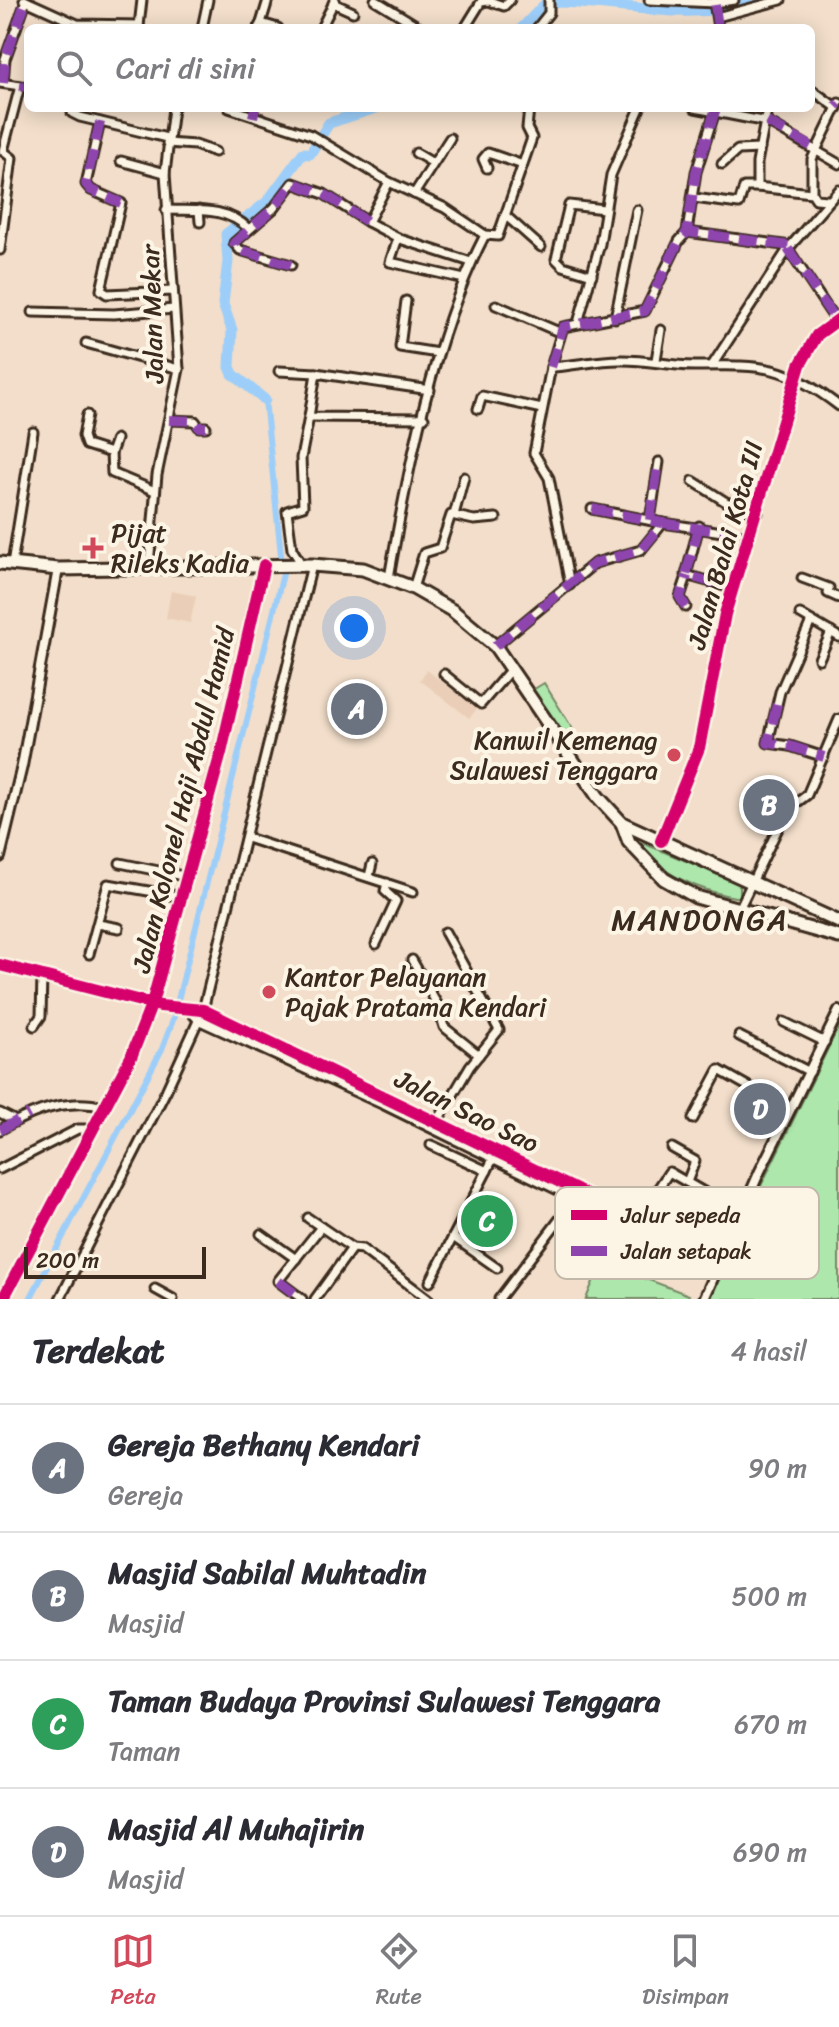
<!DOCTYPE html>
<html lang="id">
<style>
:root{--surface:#fff;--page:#f2f2f3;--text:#2b2b33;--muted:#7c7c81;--line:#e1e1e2;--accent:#d1495b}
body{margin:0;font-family:Sriracha,sans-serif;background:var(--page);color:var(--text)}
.scale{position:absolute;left:24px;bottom:20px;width:182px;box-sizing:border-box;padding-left:8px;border:4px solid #3b2a1e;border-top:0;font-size:22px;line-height:28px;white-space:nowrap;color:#3b2a1e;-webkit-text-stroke:6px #fcf5e5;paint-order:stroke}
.you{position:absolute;left:354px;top:628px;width:28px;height:28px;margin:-20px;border:6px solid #fff;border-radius:50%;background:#1a73e8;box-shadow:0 0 0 12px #1a73e833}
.badge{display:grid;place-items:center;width:52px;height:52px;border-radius:50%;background:var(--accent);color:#fff;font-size:26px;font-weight:700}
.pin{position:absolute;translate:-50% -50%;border:4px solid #fff;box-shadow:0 2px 8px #0006}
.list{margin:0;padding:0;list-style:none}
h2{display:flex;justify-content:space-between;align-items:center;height:104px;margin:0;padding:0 32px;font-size:34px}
h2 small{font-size:26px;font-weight:400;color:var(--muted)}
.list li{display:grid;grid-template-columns:52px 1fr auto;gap:24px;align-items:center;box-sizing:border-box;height:128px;padding:0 32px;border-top:2px solid var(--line)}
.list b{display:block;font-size:30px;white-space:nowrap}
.list p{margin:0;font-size:26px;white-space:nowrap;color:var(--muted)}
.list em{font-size:26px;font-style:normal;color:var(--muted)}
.icon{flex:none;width:44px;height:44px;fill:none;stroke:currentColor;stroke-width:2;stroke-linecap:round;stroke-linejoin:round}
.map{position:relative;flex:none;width:839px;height:1299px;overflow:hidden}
.search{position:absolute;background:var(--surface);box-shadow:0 4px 20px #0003;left:24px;right:24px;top:24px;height:88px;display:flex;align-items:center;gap:20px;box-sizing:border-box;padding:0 28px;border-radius:12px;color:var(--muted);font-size:30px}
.sheet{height:616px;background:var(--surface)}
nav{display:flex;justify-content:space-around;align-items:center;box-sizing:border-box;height:112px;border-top:2px solid var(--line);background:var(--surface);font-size:22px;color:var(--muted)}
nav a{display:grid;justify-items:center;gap:4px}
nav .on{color:var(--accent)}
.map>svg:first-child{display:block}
.built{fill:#ebceb7}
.green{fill:#ade7ac;stroke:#748865;stroke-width:2}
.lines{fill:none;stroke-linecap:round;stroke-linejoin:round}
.canal{stroke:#9dcef9;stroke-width:6}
.river{stroke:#9dcef9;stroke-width:11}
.minor-casing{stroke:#3b2a1e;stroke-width:13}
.tertiary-casing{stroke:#3b2a1e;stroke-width:14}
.trunk-casing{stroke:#3b2a1e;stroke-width:17}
.minor{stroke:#fcf5e5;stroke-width:7}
.tertiary{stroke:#fcf5e5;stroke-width:8}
.trunk{stroke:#fcf5e5;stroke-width:11}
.quiet{stroke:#8e44ad;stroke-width:10;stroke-dasharray:20 10;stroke-linecap:butt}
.cycleway-casing{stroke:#fcf5e5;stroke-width:17}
.cycleway{stroke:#d6006c;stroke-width:12}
.poi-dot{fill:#d1495b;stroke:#fcf5e5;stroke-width:3}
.labels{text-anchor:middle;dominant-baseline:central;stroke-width:8;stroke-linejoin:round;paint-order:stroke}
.street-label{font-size:26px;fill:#3b2a1e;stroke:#fcf5e5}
.poi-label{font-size:26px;fill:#3b2a1e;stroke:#fcf5e5;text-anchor:start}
.quarter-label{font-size:30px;letter-spacing:2px;fill:#3b2a1e;stroke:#fcf5e5}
.key{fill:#fcf5e5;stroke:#c2b8a9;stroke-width:2}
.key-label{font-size:22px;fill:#3b2a1e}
</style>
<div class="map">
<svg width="839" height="1299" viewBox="0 0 839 1299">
<rect width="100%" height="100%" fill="#f2deca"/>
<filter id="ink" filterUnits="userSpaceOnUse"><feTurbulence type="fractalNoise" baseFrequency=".0125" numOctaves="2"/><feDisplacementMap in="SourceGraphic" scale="16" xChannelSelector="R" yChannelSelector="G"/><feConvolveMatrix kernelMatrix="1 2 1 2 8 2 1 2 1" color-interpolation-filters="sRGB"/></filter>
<g filter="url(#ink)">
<!-- built -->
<g class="built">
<polygon points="171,591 196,596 190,623 166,618"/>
<polygon points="427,670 477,709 469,718 420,680"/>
</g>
<!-- green -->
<g class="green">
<polygon points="544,683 574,731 563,740 531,691"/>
<path d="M 635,840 L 740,883 L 740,898 C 702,892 657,874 635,840 Z"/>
<polygon points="839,1026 839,1299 707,1299 720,1270"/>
<polygon points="601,1262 689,1295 687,1299 586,1299"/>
</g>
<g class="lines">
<!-- canal -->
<polyline class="canal" points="30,1299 162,1049 173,1020 283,574 265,400"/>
<!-- river -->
<g class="river">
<path d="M 522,28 L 547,2 C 616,0 688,25 754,0"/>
<polyline points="265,400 233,374 230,367 232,330 223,304 228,261 226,234 267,202 303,153 310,154 329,123 376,108"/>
</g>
<!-- minor casing -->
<g class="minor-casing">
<g id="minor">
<polyline points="24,0 77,24 139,25"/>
<polyline points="375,0 421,28"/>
<polyline points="649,0 715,3 734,0"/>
<polyline points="714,2 718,28"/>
<polyline points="333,3 353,12"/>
<polyline points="717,17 781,0"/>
<polyline points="261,23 268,0"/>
<polyline points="139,26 142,0"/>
<polyline points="202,28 208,0"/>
<polyline points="258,28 261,23 278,28"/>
<polyline points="321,28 335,0"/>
<polyline points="465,28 481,2 489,1 504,6 510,0"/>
<polyline points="537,28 549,13 549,0"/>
<polyline points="0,83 28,87"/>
<polyline points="3,83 5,59 26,1"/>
<polyline points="811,89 837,108"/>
<polyline points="72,108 72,113 80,117 167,138"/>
<polyline points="229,108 311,135 389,182 445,208 485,235"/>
<polyline points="695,108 767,122 839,164"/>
<polyline points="716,108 696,172 687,232 791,246"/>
<polyline points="767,110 757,163 757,187 812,193 816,199 827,200"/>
<polyline points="100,122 86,184 91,190 121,203 101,290 107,294 173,291"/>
<polyline points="167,143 195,145 215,152"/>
<polyline points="416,153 433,163"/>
<polyline points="121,161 165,173"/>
<polyline points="722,164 738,150 760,149"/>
<polyline points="487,168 483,159 488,153 523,165"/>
<polyline points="389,182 368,222 400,239 471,262"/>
<polyline points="812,193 812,159 839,103"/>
<polyline points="414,194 450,138"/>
<polyline points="694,198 739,204 744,187 757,187"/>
<path d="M 166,210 C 197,211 225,206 249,229"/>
<polyline points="199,210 200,222"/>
<polyline points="505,215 541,247"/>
<polyline points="398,238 390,262 464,279"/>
<polyline points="788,249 836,321"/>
<polyline points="0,250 12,158 3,151 20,86"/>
<polyline points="291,265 240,250 234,243 274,208 293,183 324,194 368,222"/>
<polyline points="592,275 563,266 556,259 569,205 604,209"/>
<polyline points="406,301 400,347 438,353"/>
<polyline points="496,305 559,332"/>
<polyline points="33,312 114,314 174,309"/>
<polyline points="615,318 637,210"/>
<polyline points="578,323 600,244 611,175 640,108"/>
<polyline points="86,343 179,369"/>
<polyline points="656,360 661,330"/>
<polyline points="713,364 788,249 839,190"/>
<polyline points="551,367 563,327 645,311 679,241 687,232"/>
<polyline points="279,371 316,373"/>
<polyline points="478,409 482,396 542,409"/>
<polyline points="87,415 83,436 86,445 111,453 112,473 155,491"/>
<polyline points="424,418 309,417 316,373 430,390"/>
<polyline points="169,420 195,421 199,427 206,427"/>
<polyline points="111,453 116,439"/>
<polyline points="693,481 726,502 758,513"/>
<polyline points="592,509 663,523"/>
<polyline points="454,515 464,477"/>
<polyline points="650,520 659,462"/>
<polyline points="699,526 686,575 732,588"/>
<polyline points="12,564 33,432"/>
<polyline points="149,565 157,475 179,369 165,173 173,108"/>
<polyline points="302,565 292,549 287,511 303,506 301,458 309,417"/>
<path d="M 389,578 C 408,469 434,333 485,235 L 498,236 L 532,138 L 527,128 L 529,108"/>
<polyline points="802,578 829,588 828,593 839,598"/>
<path d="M 570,585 L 549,478 L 534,453 L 551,367 C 574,366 597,360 619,360 C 645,359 669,366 694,366 C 761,365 783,363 839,406"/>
<polyline points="413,588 424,553 440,548 451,515 474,520 496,518"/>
<polyline points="686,607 680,597 687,576"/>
<polyline points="800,614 839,637"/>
<polyline points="811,621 780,692 768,743 790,746 824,757"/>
<polyline points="495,646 595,563 641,550 663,523 749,536"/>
<polyline points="819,659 831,632"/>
<polyline points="444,674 481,704 511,669"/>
<polyline points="247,838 413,892"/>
<polyline points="661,841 699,748 725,614 800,365 817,335 839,319"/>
<polyline points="120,863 188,877"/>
<polyline points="369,876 372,864"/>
<polyline points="740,907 787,810 807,795 839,719"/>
<polyline points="98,924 119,928"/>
<polyline points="376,944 396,901 385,891 387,883"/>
<polyline points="89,954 108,884 183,897"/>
<polyline points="412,960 437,1004 444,1027 479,1055"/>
<polyline points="784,1022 825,1042"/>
<polyline points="34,1026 41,1016 42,976"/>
<polyline points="739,1036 810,1072"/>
<polyline points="0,1113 14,1120"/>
<polyline points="693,1119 719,1070 790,1110"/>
<polyline points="437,1122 470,1066 499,1030 445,932"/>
<path d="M 0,1130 C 30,1112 68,1097 104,1107"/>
<polyline points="431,1145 487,1171"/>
<polyline points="672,1148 695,1161 687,1182"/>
<polyline points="493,1159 453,1237 497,1268"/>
<polyline points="0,1169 78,1129 92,1129"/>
<polyline points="308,1218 352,1248 362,1249 428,1299"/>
<polyline points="638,1219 669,1172 742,1214"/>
<polyline points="261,1234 296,1259"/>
<polyline points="430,1282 453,1237"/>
<polyline points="155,1289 173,1299"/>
<polyline points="3,1299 131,1057 152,1003 221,753 264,565"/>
<polyline points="60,1299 166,1091 203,1010 312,565"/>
<polyline points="302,1299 278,1281 321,1227"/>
<polyline points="315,1299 352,1248"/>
<polyline points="499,1299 575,1199"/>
</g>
</g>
<!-- tertiary casing -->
<g class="tertiary-casing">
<g id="tertiary">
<polyline points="0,857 22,766 58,569"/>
<polyline points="0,965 160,1006 203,1010 722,1260"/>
<polyline points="191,1011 199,1020 383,1104 718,1268"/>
<polyline points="704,1299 759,1173 839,1011"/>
</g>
</g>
<!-- trunk casing -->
<g class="trunk-casing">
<g id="trunk">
<polyline points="0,563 58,569 312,565 363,569 413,588 453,611 495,646 598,797 622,823 629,842 664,879 696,897 839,937"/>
<polyline points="622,823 839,922"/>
</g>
</g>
<!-- minor -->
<use href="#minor" class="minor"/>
<!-- tertiary -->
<use href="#tertiary" class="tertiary"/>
<!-- trunk -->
<use href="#trunk" class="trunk"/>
<!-- quiet -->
<g class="quiet">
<polyline points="715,5 718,28"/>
<polyline points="75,28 77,24"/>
<polyline points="3,83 5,59 26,1"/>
<polyline points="20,86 28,87"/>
<polyline points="836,106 839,103"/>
<polyline points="716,108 696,172 687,232 791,246"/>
<polyline points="253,117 255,108"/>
<polyline points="100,122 86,184 91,190 121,203"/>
<polyline points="767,122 816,149"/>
<polyline points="788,249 836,321"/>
<polyline points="291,265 240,250 234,243 274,208 293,183 324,194 368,222"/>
<polyline points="551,367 563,327 645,311 679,241 687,232"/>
<polyline points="169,420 195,421 199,427 206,427"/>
<polyline points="592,509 663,523"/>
<polyline points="650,520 659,462"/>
<polyline points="699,526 686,575 732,588"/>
<polyline points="686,607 680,597 687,576"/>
<polyline points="495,646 595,563 641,550 663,523 749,536"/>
<polyline points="777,704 768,743 790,746 824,757"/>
<polyline points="0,1130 29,1114"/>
<polyline points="278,1281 302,1299"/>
</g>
<!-- cycleway casing -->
<g class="cycleway-casing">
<g id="cycleway">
<polyline points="661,841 699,748 725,614 800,365 817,335 839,319"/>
<polyline points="0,965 160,1006 203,1010 722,1260"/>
<polyline points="3,1299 131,1057 152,1003 221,753 264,565"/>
</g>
</g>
<!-- cycleway -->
<use href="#cycleway" class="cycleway"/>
</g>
</g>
<!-- markers -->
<g class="poi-dot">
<path d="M89 536h8v8h8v8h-8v8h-8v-8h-8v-8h8z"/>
<circle cx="674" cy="755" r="8"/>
<circle cx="269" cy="992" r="8"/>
</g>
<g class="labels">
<!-- street labels -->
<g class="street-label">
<text transform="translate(152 314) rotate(-92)">Jalan Mekar</text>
<text transform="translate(725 545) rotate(-74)">Jalan Balai Kota III</text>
<text transform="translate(183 800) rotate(-76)">Jalan Kolonel Haji Abdul Hamid</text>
<text transform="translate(467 1111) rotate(26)">Jalan Sao Sao</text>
</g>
<!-- poi labels -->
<g class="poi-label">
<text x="111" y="533">Pijat<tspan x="111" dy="30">Rileks Kadia</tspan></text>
<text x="658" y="740" text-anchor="end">Kanwil Kemenag<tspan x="658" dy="30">Sulawesi Tenggara</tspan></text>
<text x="285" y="977">Kantor Pelayanan<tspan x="285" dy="30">Pajak Pratama Kendari</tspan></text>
</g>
<!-- quarter labels -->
<g class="quarter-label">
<text x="700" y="920">MANDONGA</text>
</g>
</g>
<!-- legend -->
<rect x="555" y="1187" width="264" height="92" rx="12" class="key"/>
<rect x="571" y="1210" width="36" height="10" fill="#d6006c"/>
<rect x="571" y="1246" width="36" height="10" fill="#8e44ad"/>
<g class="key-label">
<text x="621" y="1223">Jalur sepeda</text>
<text x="621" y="1259">Jalan setapak</text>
</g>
</svg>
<div class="scale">200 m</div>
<div class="you"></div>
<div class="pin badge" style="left:357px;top:709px;background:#6b7280">A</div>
<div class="pin badge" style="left:769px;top:805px;background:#6b7280">B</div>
<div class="pin badge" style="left:487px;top:1221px;background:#2e9e5b">C</div>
<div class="pin badge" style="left:760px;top:1109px;background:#6b7280">D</div>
<div class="search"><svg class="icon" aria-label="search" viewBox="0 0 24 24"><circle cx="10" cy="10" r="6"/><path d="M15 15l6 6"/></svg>Cari di sini</div>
</div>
<section class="sheet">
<h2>Terdekat<small>4 hasil</small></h2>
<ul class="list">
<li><span class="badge" style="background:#6b7280">A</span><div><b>Gereja Bethany Kendari</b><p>Gereja</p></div><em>90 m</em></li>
<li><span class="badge" style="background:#6b7280">B</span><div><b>Masjid Sabilal Muhtadin</b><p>Masjid</p></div><em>500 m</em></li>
<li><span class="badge" style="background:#2e9e5b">C</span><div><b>Taman Budaya Provinsi Sulawesi Tenggara</b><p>Taman</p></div><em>670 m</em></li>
<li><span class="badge" style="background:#6b7280">D</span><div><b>Masjid Al Muhajirin</b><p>Masjid</p></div><em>690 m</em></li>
</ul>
</section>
<nav>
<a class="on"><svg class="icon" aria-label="map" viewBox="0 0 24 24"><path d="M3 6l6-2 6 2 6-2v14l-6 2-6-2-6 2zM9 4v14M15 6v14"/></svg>Peta</a>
<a><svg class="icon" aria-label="directions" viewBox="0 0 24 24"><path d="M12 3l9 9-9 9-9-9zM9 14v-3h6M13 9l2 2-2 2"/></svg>Rute</a>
<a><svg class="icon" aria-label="saved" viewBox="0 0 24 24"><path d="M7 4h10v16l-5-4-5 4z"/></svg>Disimpan</a>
</nav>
